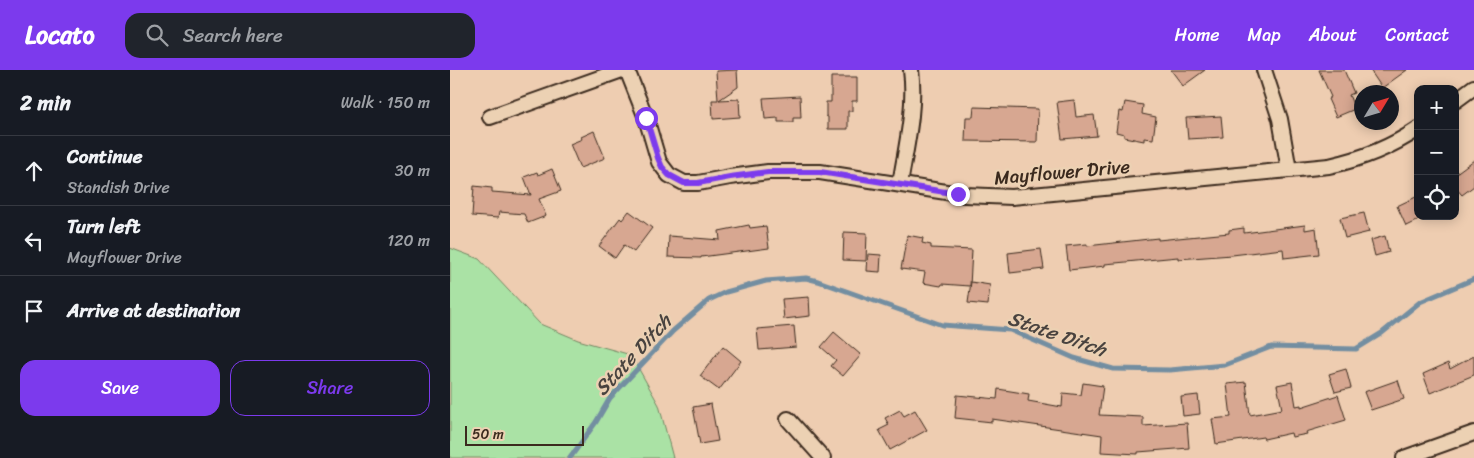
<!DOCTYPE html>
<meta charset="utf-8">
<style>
:root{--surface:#171b24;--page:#20242c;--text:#f1f3f6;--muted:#9ea1a6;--line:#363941;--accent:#7c3aed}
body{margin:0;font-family:Sriracha,sans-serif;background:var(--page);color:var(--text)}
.controls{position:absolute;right:15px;top:15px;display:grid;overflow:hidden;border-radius:10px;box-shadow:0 2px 12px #0003}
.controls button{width:45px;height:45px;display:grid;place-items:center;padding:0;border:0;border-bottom:1px solid var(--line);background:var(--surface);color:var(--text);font:25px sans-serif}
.compass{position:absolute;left:904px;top:15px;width:45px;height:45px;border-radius:50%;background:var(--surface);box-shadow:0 2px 12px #0003;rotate:52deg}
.scale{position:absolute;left:15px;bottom:12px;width:119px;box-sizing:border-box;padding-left:5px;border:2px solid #3b2a1e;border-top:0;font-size:14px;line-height:18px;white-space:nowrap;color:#3b2a1e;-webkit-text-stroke:4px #ecd1b3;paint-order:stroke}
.stop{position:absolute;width:15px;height:15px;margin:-11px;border:4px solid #7c3aed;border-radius:50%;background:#fff}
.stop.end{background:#7c3aed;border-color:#fff;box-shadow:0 1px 5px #0008}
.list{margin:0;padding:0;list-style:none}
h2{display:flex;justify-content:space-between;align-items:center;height:65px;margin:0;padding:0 20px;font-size:21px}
h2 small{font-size:16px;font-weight:400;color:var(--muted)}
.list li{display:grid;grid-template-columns:32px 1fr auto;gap:15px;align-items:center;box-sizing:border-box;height:70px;padding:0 20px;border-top:1px solid var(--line)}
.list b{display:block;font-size:19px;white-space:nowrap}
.list p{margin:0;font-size:16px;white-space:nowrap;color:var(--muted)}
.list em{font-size:16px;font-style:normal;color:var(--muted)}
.actions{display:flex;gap:10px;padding:15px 20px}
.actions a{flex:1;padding:11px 0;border:1px solid var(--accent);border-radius:15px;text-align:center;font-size:18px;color:var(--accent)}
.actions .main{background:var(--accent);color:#fff}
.icon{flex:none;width:28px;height:28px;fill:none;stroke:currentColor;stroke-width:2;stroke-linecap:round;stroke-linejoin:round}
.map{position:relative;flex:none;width:1024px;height:388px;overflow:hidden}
header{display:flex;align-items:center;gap:30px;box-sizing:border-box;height:70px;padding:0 25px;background:var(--accent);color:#fff}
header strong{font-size:24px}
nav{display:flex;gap:28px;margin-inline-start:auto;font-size:18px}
.search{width:350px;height:45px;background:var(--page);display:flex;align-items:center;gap:12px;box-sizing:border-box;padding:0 18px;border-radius:15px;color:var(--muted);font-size:19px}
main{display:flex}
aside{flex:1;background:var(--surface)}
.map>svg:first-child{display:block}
.green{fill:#aae2a5;stroke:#728662}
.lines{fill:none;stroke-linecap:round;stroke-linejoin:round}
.stream{stroke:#738ea1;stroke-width:5}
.building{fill:#d7a791;stroke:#3b2a1e}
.street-casing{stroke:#3b2a1e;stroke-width:18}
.street{stroke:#ecd1b3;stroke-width:14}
.route{stroke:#7c3aed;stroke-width:6}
.labels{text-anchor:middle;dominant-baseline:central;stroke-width:5;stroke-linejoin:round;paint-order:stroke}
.street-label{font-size:19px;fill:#3b2a1e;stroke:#ecd1b3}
.water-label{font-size:20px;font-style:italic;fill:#49433f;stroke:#ecd1b3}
</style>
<header>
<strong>Locato</strong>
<div class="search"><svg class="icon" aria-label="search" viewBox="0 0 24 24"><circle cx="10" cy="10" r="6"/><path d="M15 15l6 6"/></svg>Search here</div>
<nav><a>Home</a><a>Map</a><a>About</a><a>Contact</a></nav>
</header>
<main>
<aside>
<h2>2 min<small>Walk · 150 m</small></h2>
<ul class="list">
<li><svg class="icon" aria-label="ahead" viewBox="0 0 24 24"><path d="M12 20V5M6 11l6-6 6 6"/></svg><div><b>Continue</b><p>Standish Drive</p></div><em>30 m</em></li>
<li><svg class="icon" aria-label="left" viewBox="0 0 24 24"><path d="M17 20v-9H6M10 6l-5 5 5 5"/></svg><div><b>Turn left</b><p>Mayflower Drive</p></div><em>120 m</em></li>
<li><svg class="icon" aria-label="arrive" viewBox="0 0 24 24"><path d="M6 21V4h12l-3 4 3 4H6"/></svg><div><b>Arrive at destination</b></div></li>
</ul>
<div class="actions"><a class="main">Save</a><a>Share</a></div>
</aside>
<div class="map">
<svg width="1024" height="388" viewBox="0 0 1024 388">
<rect width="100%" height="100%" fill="#eecdb1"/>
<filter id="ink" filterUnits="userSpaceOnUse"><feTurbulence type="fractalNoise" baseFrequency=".02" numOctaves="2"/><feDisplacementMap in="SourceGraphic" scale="10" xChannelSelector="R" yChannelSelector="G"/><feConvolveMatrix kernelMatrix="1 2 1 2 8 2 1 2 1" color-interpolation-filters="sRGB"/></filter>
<g filter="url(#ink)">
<!-- green -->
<polygon class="green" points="0,178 29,189 90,254 128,270 181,285 209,335 223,388 0,388"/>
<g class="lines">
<!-- stream -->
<polyline class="stream" points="120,388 146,352 160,328 223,261 259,230 276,222 316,211 356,208 368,211 492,255 560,260 624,288 663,299 720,300 775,295 821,277 906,279 932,263 970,232 1024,209"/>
</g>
<!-- building -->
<g class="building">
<polygon points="287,0 288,17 269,30 289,29 290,47 263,49 262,30 268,30 266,1"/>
<polygon points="721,0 755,0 733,16"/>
<polygon points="869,0 894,0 904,23 899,25 905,39 886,47 878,29 881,27"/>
<polygon points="920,0 957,0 932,18"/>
<polygon points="381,7 407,7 407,31 402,31 402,41 398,41 398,59 378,59 378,47 376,46 376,32 381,32"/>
<polygon points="350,26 351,48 343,48 343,52 328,52 328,48 315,49 313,28"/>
<polygon points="624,30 626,47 644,45 647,66 612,69 607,32"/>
<polygon points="675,32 693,35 692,44 706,47 703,69 694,68 694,71 674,67 674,64 666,62 669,41 673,42"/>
<polygon points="524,37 588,39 587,72 515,71 516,47 523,47"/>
<polygon points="771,46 773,67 738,69 736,48"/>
<polygon points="144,61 155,88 130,98 120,74 132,69 131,67"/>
<polygon points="1024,90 1024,116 1012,125 1005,117 1005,104"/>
<polygon points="102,99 111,121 89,129 96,146 78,153 74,144 49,142 48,148 22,146 24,116 42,118 42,122 81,125 74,107 87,102 88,105"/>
<polygon points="968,126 968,150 956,156 947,136"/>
<polygon points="179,141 202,158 184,182 174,175 165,188 149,176 170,148 172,150"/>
<polygon points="914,143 919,162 895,168 890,148"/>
<polygon points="299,155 300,158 316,156 319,178 251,187 251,188 218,187 219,166 270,170 269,161"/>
<polygon points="855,155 855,160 866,158 869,184 834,188 833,179 782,185 728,189 728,187 655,194 655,196 619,200 616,176 637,174 637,176 708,168 708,170 779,163 779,160 794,158 794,163"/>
<polygon points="394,162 417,163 416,191 393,190"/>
<polygon points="457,165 473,168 472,173 481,175 481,178 522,180 520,216 492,214 491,216 473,213 475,202 451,199"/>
<polygon points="935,166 939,182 925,186 921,170"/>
<polygon points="591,179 594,199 560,203 558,183"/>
<polygon points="418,184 431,185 430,202 417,201"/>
<polygon points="521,212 540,215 538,235 518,233"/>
<polygon points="359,227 360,246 334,249 332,229"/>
<polygon points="344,256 346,277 309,280 307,259"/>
<polygon points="384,262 411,285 393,306 381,296 386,290 371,277"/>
<polygon points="273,276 291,291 269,320 250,306"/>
<polygon points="1024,286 1024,305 980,323 973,304 998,293 1000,299"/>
<polygon points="896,299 901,318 885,322 879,304"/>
<polygon points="948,310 954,329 921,340 914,322"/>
<polygon points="796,312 800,345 832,339 827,315 842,312 846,336 851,335 851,337 888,325 896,350 856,362 857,364 842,367 841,363 814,369 813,367 766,374 762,349 781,347 777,314"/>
<polygon points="633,313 653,316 649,345 693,347 693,356 737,353 739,378 688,382 688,384 651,382 652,365 542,349 542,352 505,348 507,325 547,329 548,319 579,324 578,331 612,337 613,323 631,325"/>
<polygon points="748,325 750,344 733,346 731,327"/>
<polygon points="261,334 268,371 250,374 243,337"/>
<polygon points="450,340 454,346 465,340 477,360 440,380 429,360 439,355 435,348"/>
</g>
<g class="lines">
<!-- street casing -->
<g class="street-casing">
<g id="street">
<path d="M 177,0 L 196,48 L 209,92 L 219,105 L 234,113 L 248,113 L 280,107 L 318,102 L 370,102 L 515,125 L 562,127 L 879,96 C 912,89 940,78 968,59"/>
<polyline points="814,0 830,49 839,100"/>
<polyline points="1005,31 1024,17"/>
<polyline points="40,47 172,0"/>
<path d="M 450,114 C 456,77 466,37 461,0"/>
<polyline points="338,349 373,388"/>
<polyline points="954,388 1024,363"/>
</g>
</g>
<!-- street -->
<use href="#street" class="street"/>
</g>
</g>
<g class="lines" filter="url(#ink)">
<!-- route -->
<polyline class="route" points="196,48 208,88 212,97 219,105 234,113 248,113 280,107 318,102 370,102 508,124"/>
</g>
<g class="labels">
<!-- street labels -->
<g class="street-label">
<text transform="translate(612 102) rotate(-5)">Mayflower Drive</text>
</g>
<!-- water labels -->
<g class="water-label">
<text transform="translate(607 264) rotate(19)">State Ditch</text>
<text transform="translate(183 285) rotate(-47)">State Ditch</text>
</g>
</g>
</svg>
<div class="controls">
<button>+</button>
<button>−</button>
<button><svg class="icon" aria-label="locate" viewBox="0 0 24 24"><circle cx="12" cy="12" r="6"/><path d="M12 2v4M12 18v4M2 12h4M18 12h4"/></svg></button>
</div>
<svg class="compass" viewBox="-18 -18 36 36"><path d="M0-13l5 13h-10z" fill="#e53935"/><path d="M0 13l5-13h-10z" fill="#9ea1a6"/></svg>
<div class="scale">50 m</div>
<div class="stop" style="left:196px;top:48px"></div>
<div class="stop end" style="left:508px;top:124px"></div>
</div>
</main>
